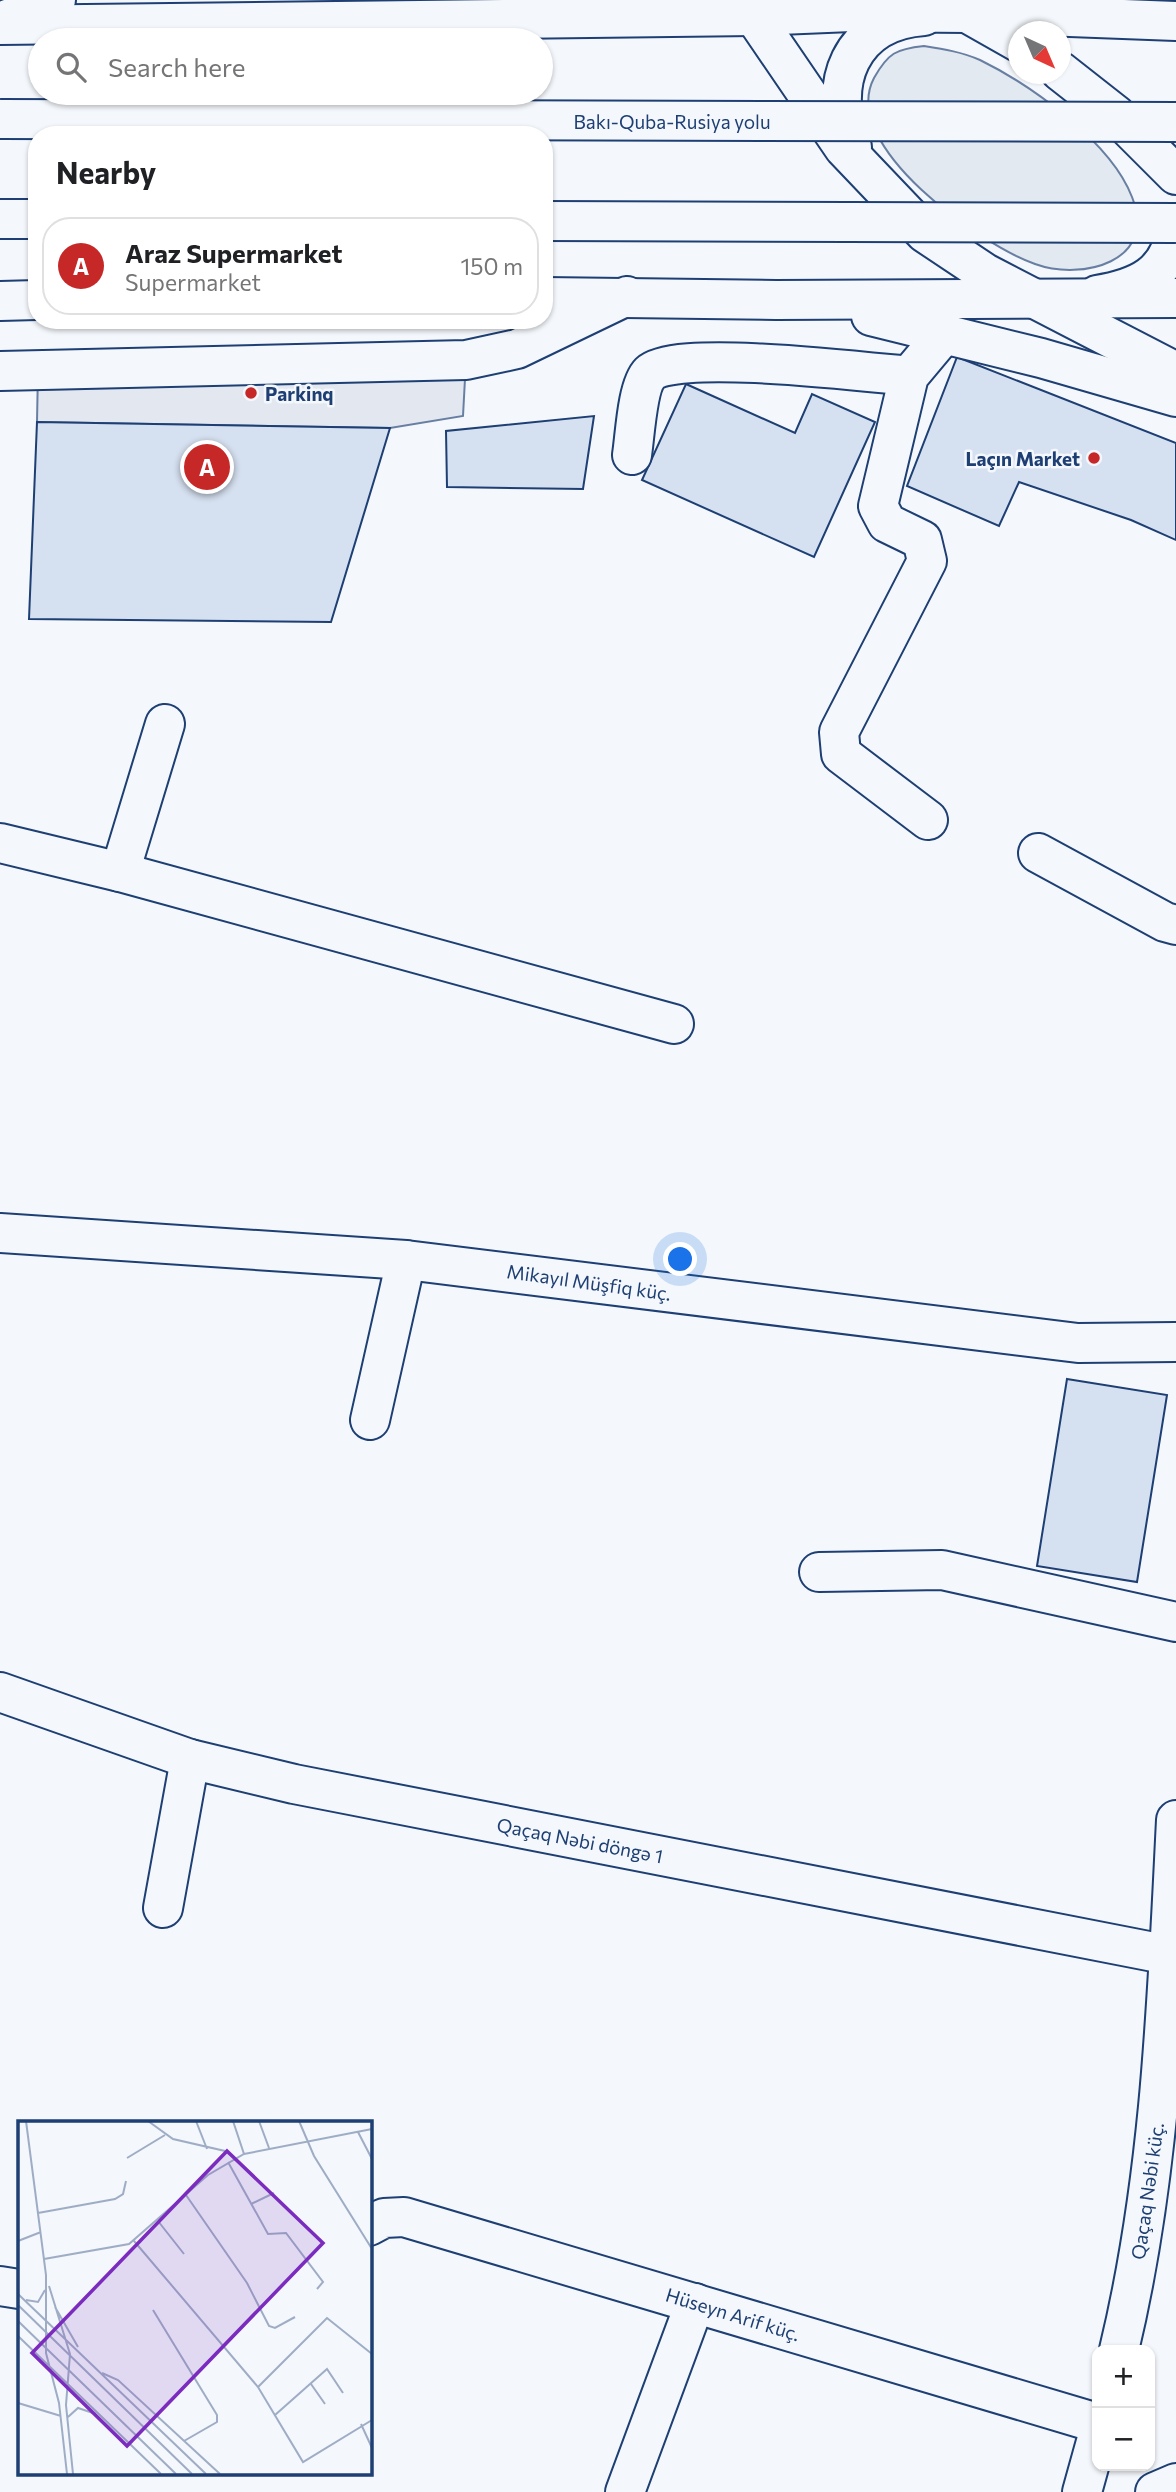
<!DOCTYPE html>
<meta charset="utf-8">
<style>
:root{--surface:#fff;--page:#f6f6f6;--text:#202124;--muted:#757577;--line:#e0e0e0;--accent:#c62828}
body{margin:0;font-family:Commissioner,sans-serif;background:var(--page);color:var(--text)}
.controls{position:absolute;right:21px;bottom:21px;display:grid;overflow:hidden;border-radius:14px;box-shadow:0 2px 5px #0004}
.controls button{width:63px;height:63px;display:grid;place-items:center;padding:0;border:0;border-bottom:2px solid var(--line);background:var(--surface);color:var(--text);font:35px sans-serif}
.compass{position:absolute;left:1008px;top:21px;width:63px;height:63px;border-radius:50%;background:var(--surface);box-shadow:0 2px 5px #0004;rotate:136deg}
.you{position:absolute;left:681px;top:1260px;width:24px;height:24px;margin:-18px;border:5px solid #fff;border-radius:50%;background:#1a73e8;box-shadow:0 0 0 10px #1a73e833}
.badge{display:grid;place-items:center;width:46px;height:46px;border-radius:50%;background:var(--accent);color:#fff;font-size:23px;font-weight:700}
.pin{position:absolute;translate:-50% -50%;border:4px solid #fff;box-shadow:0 2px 7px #0006}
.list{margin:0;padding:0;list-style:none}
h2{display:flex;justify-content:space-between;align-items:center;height:91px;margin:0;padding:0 28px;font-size:30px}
h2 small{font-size:23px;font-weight:400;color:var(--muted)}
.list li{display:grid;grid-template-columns:46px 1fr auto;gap:21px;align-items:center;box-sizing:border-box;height:98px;margin:0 14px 14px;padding:0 14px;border:2px solid var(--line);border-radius:28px}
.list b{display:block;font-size:26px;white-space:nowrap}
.list p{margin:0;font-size:23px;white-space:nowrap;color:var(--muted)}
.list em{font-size:23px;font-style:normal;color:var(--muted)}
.icon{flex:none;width:38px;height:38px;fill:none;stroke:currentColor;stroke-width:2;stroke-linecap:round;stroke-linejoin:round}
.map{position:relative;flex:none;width:1176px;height:2492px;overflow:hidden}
.search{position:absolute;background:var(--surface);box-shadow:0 2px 5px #0004;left:28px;top:28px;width:525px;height:77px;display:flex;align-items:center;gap:18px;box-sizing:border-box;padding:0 24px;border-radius:38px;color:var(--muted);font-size:26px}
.panel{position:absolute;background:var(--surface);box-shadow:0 2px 5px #0004;left:28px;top:126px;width:525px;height:203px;border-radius:28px}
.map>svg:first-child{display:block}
.green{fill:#e3e9f0;stroke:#687fa3;stroke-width:2}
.parking{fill:#e3e8f0;stroke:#687fa3;stroke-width:2}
.building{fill:#d5e0f0;stroke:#1d3f73;stroke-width:2}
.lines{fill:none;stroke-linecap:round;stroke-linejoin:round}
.minor-casing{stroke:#1d3f73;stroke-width:42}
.major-casing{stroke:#1d3f73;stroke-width:42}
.highway-casing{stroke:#1d3f73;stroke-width:42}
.minor{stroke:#f4f7fb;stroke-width:38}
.major{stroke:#f4f7fb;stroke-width:38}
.highway{stroke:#f4f7fb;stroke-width:38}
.highway-bridge-casing{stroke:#1d3f73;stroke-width:42;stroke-linecap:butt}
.highway-bridge{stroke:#f4f7fb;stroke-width:38}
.poi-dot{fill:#c62828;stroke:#f4f7fb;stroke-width:2.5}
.labels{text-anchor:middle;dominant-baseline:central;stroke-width:5;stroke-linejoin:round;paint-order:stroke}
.street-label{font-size:19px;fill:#1d3f73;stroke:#f4f7fb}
.poi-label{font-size:19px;font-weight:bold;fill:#1d3f73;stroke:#f4f7fb;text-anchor:start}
.inset-road{fill:none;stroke:#9eadc5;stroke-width:2}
.view{fill:#7b2cbf;fill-opacity:0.15;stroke:#7b2cbf;stroke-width:3.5}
.inset-edge{fill:none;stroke:#1d3f73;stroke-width:3.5}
</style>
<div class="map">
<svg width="1176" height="2492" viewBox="0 0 1176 2492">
<rect width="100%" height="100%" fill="#f4f7fb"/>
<!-- green -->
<path class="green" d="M 924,46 C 943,49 962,52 980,60 C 1031,85 1111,142 1132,197 C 1158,262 1082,281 1035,264 C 983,246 838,146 874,78 C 888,53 896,49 924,46 Z"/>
<!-- parking -->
<polygon class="parking" points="466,360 463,416 390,428 37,422 38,370"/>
<!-- building -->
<g class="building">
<polygon points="957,357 1176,443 1176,540 1131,520 1019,482 999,526 907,486"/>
<polygon points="686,384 795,433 812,394 875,422 814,557 642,480"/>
<polygon points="594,416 583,489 447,487 446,431"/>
<polygon points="37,422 390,428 331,622 29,619"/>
<polygon points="1067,1379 1167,1395 1137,1582 1037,1566"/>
</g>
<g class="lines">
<!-- minor casing -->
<g class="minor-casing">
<g id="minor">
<polyline points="0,22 56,0"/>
<polyline points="0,371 466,360 517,349 627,296"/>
<path d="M 632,455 C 635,436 637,386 650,373 C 675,349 867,372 909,376"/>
<polyline points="928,820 841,754 839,732 927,561 922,540 887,523 878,506 909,376 945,333"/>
<polyline points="0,843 120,872 674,1024"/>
<polyline points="1038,853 1165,922 1176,925"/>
<polyline points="120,872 165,724"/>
<polyline points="0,1233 406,1260 1078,1343 1176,1342"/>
<polyline points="370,1420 406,1260"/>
<polyline points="819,1572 942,1570 1176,1622"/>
<polyline points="0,1692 190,1759 294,1784 1169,1955"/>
<polyline points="163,1908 190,1759"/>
<polyline points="369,2226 384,2218 404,2217 1097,2423"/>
<polyline points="0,2286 19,2289"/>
<path d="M 1119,2350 C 1161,2176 1167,1998 1176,1820"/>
<polyline points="625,2492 695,2303"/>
<polyline points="1082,2492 1097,2438"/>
<polyline points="1155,2492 1176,2483"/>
</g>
</g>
<!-- major casing -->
<g class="major-casing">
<g id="major">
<polyline points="743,0 844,148 925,233 985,273 1176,372"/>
<polyline points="958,8 1018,42"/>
<polyline points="1060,71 1116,115 1176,175"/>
<path d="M 852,147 C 826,85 850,21 924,16"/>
<path d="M 1097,295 C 1138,288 1169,275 1176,229"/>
</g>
</g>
<!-- highway casing -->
<g class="highway-casing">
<g id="highway">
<polyline points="0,25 754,16 851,12 967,13 1176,21"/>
<polyline points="0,219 37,219"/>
<polyline points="544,297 776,300 1176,298"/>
<polyline points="0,301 37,300"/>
<polyline points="871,316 1041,358 1176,397"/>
</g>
</g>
<!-- minor -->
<use href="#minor" class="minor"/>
<!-- major -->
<use href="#major" class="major"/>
<!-- highway -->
<use href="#highway" class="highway"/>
<!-- highway-bridge casing -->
<g class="highway-bridge-casing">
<g id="highway-bridge">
<polyline points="0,119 1176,122"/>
<polyline points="544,221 1176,223"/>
</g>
</g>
<!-- highway-bridge -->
<use href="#highway-bridge" class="highway-bridge"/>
</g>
<!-- markers -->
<g class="poi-dot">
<circle cx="251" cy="393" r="7"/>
<circle cx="1094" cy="458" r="7"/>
</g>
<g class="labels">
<!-- street labels -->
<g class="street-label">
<text x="672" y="121">Bakı-Quba-Rusiya yolu</text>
<text transform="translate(589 1282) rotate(8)">Mikayıl Müşfiq küç.</text>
<text transform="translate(580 1840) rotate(11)">Qaçaq Nəbi döngə 1</text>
<text transform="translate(1147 2191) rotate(-82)">Qaçaq Nəbi küç.</text>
<text transform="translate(733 2314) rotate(17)">Hüseyn Arif küç.</text>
</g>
<!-- poi labels -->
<g class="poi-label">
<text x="265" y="393">Parkinq</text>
<text x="1080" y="458" text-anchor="end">Laçın Market</text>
</g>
</g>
<!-- overview -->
<g transform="translate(18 2121)">
<rect width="354" height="354" fill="#f4f7fb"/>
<path class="inset-road" d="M 8,0 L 28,154 L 28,232 L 41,282 L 49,353M 130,0 L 155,18 L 207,30 L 216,37M 178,0 L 189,28M 215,0 L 226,33M 241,0 L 251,27M 281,0 L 296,35 L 354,128M 340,11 L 354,38M 109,37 L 147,14M 210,41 L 250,113 L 268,112 L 305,161 L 299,168M 168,74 L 229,162 L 251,205 L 257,207 L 277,196M 233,83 L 256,72M 20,92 L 97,78 L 105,73 L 108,60M 140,100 L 166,133M 0,120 L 23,111M 116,120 L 240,266 L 285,341 L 354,299M 26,138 L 111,123 L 190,54 L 226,33 L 354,8M 31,165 L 52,233 L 48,284 L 55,353M 0,173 L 188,353M 8,179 L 20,181 L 27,169M 0,184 L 174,353M 37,186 L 60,226M 135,189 L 199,294 L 199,301 L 166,320M 0,200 L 158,353M 0,215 L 143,353M 84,252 L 100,259 L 202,353M 293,263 L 307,283M 240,266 L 309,197 L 354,233M 0,282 L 43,295M 257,294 L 309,248 L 325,272M 50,296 L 60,287 L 78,293M 343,303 L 354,327"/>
<path class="view" d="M 209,30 L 305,122 L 109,325 L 14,232 Z"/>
<rect width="354" height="354" class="inset-edge"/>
</g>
</svg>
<div class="controls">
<button>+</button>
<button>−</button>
</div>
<svg class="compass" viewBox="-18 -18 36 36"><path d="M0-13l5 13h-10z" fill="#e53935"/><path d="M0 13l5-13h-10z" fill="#757577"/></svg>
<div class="you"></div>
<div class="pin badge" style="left:207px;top:467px">A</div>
<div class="search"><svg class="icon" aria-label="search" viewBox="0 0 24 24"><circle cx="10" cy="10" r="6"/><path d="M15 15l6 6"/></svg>Search here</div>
<section class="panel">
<h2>Nearby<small></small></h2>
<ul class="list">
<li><span class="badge">A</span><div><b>Araz Supermarket</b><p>Supermarket</p></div><em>150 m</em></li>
</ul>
</section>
</div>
